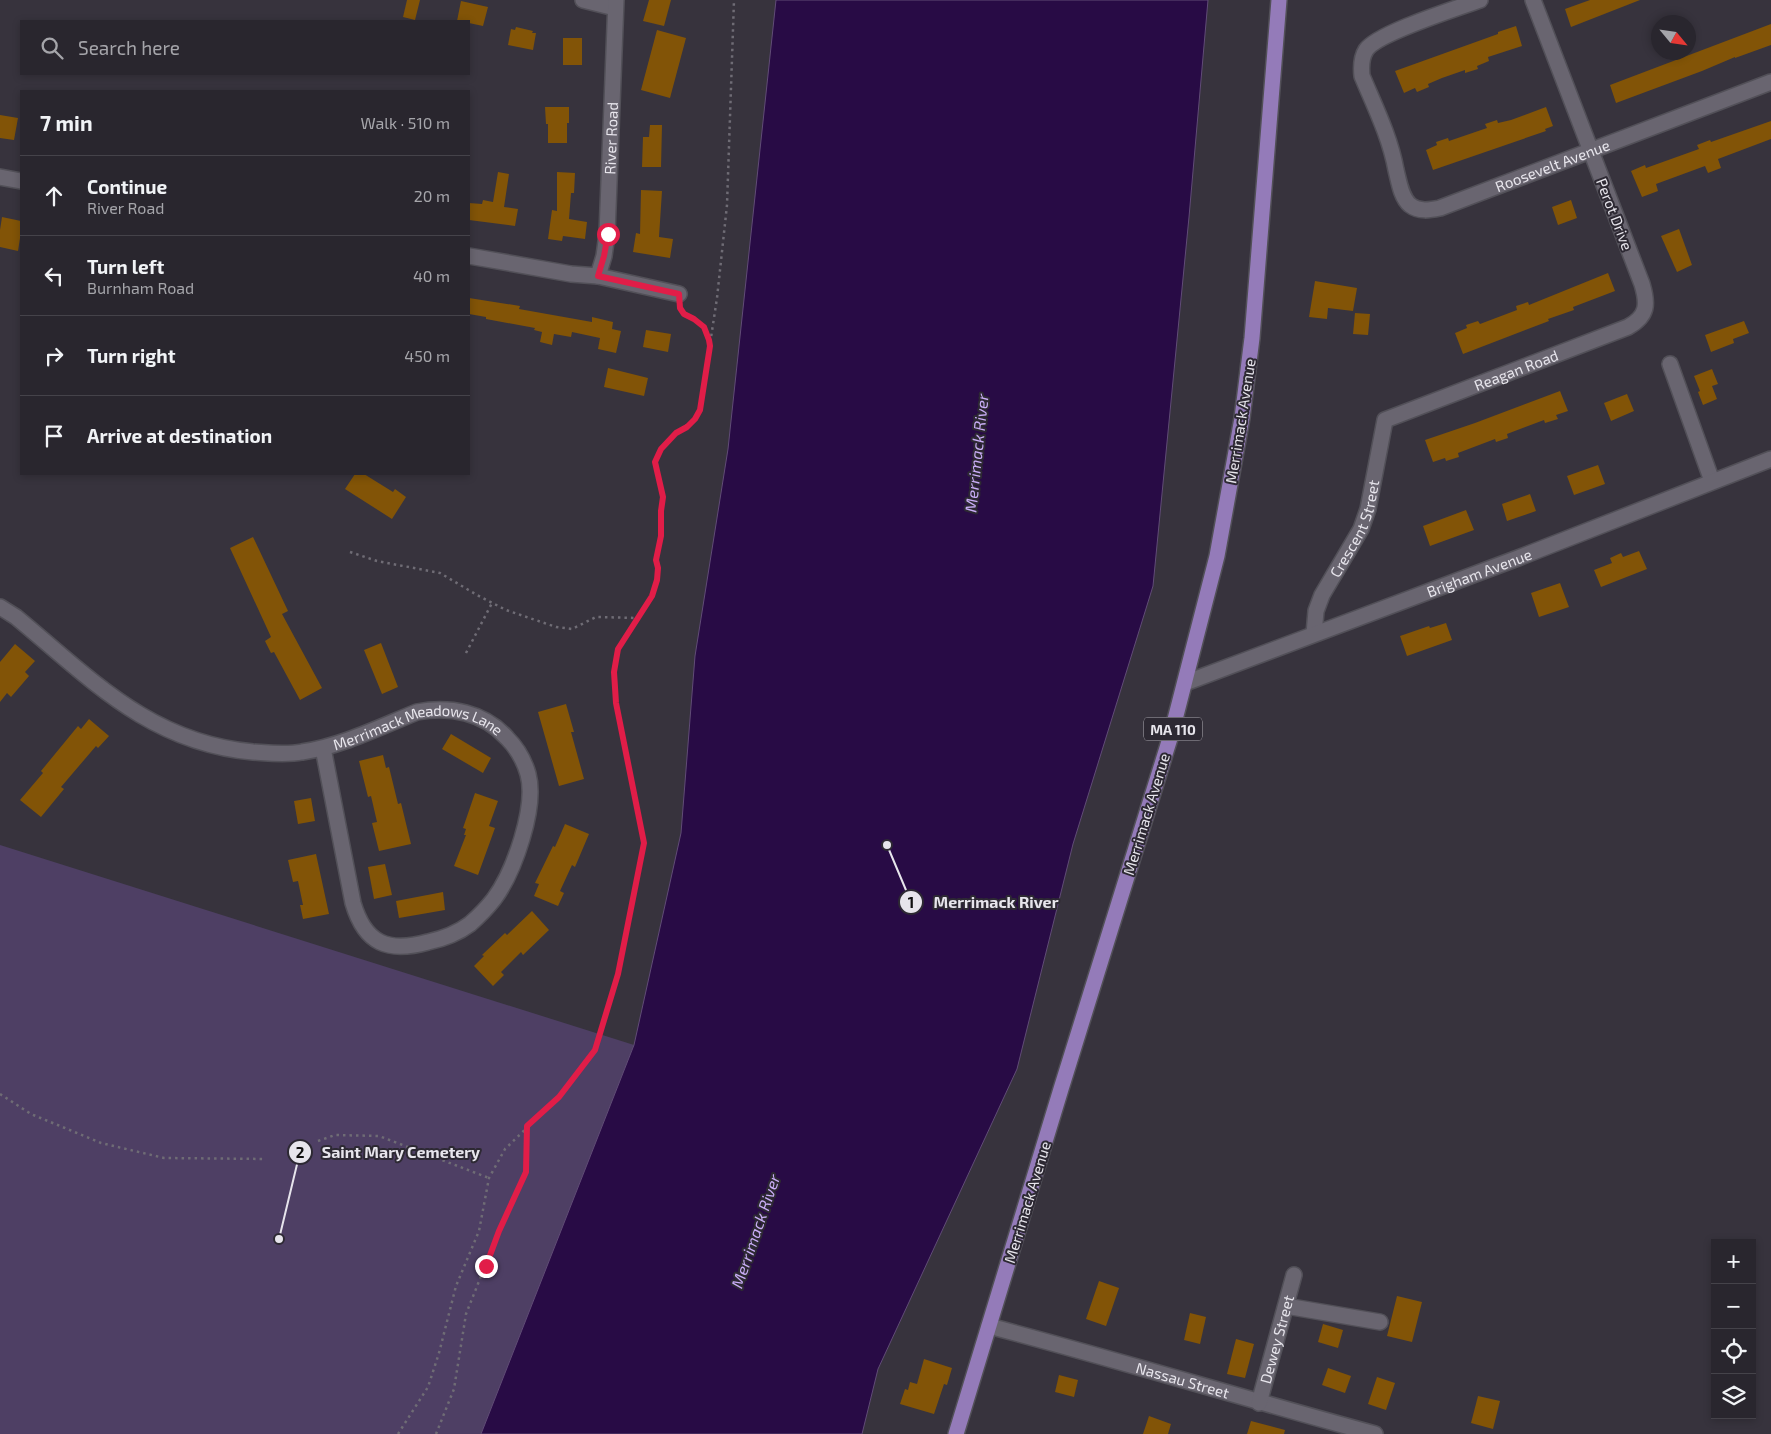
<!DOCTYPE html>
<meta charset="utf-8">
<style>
:root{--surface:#29262e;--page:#35323a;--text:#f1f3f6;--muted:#a5a5aa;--line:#45434a}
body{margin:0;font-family:"Exo 2",sans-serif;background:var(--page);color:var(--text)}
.controls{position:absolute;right:15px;bottom:15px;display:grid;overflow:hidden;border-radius:0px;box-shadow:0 2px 8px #0003}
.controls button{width:45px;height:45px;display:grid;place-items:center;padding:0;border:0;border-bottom:1px solid var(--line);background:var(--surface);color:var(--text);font:25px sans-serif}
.compass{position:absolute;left:1651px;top:15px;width:45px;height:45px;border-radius:50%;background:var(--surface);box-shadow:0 2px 8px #0003;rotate:119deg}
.stop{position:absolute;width:15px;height:15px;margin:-11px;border:4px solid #e11d48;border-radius:50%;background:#fff}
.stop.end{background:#e11d48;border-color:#fff;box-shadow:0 1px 5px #0008}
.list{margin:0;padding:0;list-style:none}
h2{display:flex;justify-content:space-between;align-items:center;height:65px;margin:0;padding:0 20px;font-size:21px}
h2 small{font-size:16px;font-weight:400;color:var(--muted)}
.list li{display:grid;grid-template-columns:32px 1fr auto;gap:15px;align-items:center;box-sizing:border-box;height:80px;padding:0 20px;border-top:1px solid var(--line)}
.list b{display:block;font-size:19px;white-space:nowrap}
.list p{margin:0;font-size:16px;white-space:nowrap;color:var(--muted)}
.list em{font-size:16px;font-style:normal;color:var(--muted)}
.icon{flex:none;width:28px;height:28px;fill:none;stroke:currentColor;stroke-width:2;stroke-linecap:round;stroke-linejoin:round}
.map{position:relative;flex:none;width:1771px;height:1434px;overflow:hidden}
.search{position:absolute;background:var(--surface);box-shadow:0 2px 8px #0003;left:20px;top:20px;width:450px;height:55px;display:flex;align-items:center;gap:12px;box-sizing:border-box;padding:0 18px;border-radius:0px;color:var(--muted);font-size:19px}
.panel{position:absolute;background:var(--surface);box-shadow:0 2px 8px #0003;left:20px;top:90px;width:450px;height:385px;border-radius:0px}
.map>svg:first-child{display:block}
.green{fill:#4e3f64}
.water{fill:#280b45;stroke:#614c77}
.building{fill:#825407}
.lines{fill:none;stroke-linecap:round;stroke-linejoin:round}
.minor-casing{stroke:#525058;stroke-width:18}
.major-casing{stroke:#525058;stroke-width:18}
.path{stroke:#6f6c75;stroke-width:2.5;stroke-dasharray:2.5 4;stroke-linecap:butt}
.minor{stroke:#696570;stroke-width:15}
.major{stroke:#947bb9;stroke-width:15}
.route{stroke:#e11d48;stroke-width:6}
.labels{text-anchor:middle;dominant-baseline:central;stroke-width:4;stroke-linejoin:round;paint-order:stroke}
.shield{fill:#2d2933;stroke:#afadb4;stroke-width:1}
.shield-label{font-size:14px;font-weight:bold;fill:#e7e5ec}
.street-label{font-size:15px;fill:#e7e5ec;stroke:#2d2933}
.water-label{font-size:16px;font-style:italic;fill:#caaef7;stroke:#2d2933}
.leader{fill:none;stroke:#e7e5ec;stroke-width:2}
.callout-dot{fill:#e7e5ec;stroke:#2d2933;stroke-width:2}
.mark-label{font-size:15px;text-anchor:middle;font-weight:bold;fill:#111}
.callout-label{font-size:16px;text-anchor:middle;font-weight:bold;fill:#e7e5ec;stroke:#2d2933;stroke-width:4;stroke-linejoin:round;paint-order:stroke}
</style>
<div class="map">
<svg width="1771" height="1434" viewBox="0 0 1771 1434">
<rect width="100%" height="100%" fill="#37333d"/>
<!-- green -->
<polygon class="green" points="0,845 634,1045 481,1434 0,1434"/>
<!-- water -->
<polygon class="water" points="776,0 1208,0 1189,217 1153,586 1073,844 1017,1069 878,1369 862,1434 481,1434 634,1045 681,833 695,656 728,449"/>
<!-- building -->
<g class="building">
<polygon points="407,0 420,0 415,20 403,17"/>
<polygon points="649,0 671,0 664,26 643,21"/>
<polygon points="1590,0 1640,0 1571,27 1565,9"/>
<polygon points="461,1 488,7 483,26 469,23 469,21 457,21"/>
<polygon points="1771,24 1771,45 1735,58 1735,57 1702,71 1616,103 1610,85"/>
<polygon points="1516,26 1522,46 1488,57 1489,61 1477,66 1478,69 1465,73 1465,70 1442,78 1428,84 1429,87 1417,92 1415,88 1404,93 1395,71 1498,34 1498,32"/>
<polygon points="516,27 533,31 532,33 536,33 533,50 508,45 511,29 515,30"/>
<polygon points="657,30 686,38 670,98 641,90"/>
<rect x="563" y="38" width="19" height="27"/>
<polygon points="545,107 569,107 569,123 567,123 567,143 548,143 548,124 546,124"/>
<polygon points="1546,107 1553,126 1545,129 1546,131 1433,170 1426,150 1437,145 1436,142 1448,138 1449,141 1487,128 1485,124 1497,120 1498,123 1511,120"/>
<polygon points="0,115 18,118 14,140 0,138"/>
<polygon points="1771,121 1771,139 1718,159 1721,168 1708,173 1705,166 1656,184 1658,191 1642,197 1631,171 1645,165 1646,168 1699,149 1697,145 1710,140 1711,142"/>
<polygon points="650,125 662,125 661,167 642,167 643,137 649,137"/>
<polygon points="498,172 509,174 504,207 518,209 515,226 469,220 469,203 482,204 483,200 493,202"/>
<polygon points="557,172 575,173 574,193 571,193 569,219 587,222 585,239 563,236 562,241 548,239 552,210 557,211"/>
<polygon points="641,190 662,191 659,237 673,239 670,258 633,252 636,233 640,234"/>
<polygon points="1571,200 1577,218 1558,225 1552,207"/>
<polygon points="2,217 21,221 21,232 18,251 0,247 0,230"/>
<polygon points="1679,229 1692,265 1677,272 1661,236"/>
<polygon points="1608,273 1615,291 1573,307 1574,310 1548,319 1549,321 1463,354 1455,333 1467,328 1466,325 1478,321 1480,324 1517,310 1516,306 1528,302 1529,305"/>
<polygon points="1315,281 1357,288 1353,311 1328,308 1327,319 1309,317"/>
<polygon points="469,298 520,306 519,309 592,322 592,317 613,322 612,329 621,331 616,353 598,349 600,338 572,332 571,337 554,334 552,345 540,342 542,332 534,330 535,328 486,319 486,317 469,314"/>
<polygon points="1355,313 1370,314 1368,335 1353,334"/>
<polygon points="1744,321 1749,333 1733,339 1734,343 1711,352 1705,335"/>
<polygon points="646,330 671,334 668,352 643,347"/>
<polygon points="608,368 648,378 644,396 604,387"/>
<polygon points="1712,369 1718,384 1712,386 1717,399 1703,405 1698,392 1700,391 1694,376"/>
<polygon points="1560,391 1568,411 1556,415 1558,419 1545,423 1544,420 1507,434 1508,438 1496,442 1495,439 1458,453 1459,457 1446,461 1445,458 1433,462 1425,440 1475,423"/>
<polygon points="1627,394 1634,411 1611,421 1604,403"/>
<polygon points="1598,465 1605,484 1574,495 1567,476"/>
<polygon points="355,474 364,474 393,492 395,489 406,497 392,519 345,489"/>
<polygon points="1530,494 1536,511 1507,521 1502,504"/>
<polygon points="1466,510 1474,530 1430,546 1423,526"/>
<polygon points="253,537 288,611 282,614 322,688 300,700 274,652 271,653 265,641 271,637 230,548"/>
<polygon points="1639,551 1647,569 1601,587 1594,570 1612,563 1610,558 1621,553 1623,557"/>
<polygon points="1560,583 1569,607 1539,617 1531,593"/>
<polygon points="1446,623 1452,640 1407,656 1400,636 1429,626 1430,628"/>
<polygon points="381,643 398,687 382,694 364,650"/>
<polygon points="15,644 35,661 25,672 29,676 11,697 7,693 0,702 0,662"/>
<polygon points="566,704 574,732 571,732 584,779 559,786 538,712"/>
<polygon points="89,719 109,736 98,748 96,746 61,787 64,789 41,817 20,800 43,773 41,771 78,726 81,729"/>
<polygon points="451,734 491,758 483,773 442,749"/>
<polygon points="383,755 386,768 389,767 398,804 401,803 411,844 379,851 372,823 377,822 371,796 368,797 359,761"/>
<polygon points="475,793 498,801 489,826 495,828 478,875 454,866 466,835 464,835 466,829 463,828"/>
<polygon points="311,798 315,821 298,824 294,801"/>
<polygon points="565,824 589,834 575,867 572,865 560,891 564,893 558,906 534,896 539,884 535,883 553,846 555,847"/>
<polygon points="316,854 329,914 303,919 300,905 303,905 298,881 293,882 288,860"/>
<polygon points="385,864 392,895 374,899 368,867"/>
<polygon points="443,892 445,910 399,918 396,901"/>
<polygon points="532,911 549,930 523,955 521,952 501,972 504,975 493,986 474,966 484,956 482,955 505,933 507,935"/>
<polygon points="1099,1281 1119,1288 1106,1326 1086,1319"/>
<polygon points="1397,1296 1422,1302 1412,1342 1387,1336"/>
<polygon points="1190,1313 1206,1317 1200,1344 1184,1340"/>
<polygon points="1323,1324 1343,1330 1338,1348 1318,1342"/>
<polygon points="1236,1339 1254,1344 1245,1378 1227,1374"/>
<polygon points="924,1359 952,1368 947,1385 944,1384 934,1414 900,1404 905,1389 908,1390 910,1382 917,1384"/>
<polygon points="1328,1368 1351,1376 1345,1393 1322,1385"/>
<polygon points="1059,1375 1078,1380 1074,1397 1055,1392"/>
<polygon points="1377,1377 1395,1383 1386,1410 1368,1404"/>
<polygon points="1478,1396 1500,1401 1493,1429 1471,1423"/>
<polygon points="1149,1416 1171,1424 1168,1434 1143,1434"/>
<polygon points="1251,1421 1285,1430 1284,1434 1247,1434"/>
</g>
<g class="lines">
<!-- minor casing -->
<g class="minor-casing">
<g id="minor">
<polyline points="583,0 615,8"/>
<path id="s1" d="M 1480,0 C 1458,8 1377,33 1366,50 C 1361,58 1361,67 1362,76 C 1375,107 1390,137 1396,170 C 1399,182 1401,197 1410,205 C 1419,212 1430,210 1440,208 L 1771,82"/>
<polyline points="0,177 21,181"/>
<polyline points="469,256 571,274 598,276 679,294"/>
<path id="s2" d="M 598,276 L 604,256 L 607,234 L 616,0"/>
<polyline points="1670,364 1712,481"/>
<path id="s3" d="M 0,607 L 16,617 C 91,679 150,743 253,752 C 269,753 286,755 302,752 C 342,746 380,727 417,712 C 450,706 484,712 507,738 C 517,748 524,760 528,774 C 537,807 514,872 494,899 C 487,908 478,917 470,924 C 458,933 442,939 428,942 C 388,953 365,944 353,903 L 323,748"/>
<path id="s4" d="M 1314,634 L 1316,611 L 1322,595 L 1361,529 L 1368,509 L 1385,420 L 1628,327 C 1648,316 1648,304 1642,284 L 1533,0"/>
<path id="s5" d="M 1185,683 L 1518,558 L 1771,459"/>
<polyline points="1286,1306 1380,1322"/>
<path id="s6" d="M 989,1326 C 1118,1360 1246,1399 1375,1434"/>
<path id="s7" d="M 1259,1403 L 1294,1275"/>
</g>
</g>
<!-- major casing -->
<g class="major-casing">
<polyline id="major" points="956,1434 1061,1089 1171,735 1217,556 1242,418 1252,338 1279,0"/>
</g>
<!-- path -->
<g class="path">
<path d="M 680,308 C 692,323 704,319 709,342"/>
<polyline points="350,552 377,561 440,573 477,595 506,610 556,627 572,629 596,617 638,618"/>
<polyline points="466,653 492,603"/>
<polyline points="0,1094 31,1114 101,1143 164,1158 266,1159"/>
<polyline points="318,1141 335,1135 379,1136 489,1178"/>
<polyline points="398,1434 428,1387 439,1353 456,1286 479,1231 489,1178 505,1149 559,1097 595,1050 618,974 644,843 616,703 614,672 618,649 652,596 657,580 658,569 656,560 661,536 661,511 663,497 655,462 661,449 676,433 695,419 700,410 717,298 727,205 734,0"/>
<polyline points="436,1434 454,1389 466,1314 499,1231 526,1173 527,1126"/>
</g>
<!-- minor -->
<use href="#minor" class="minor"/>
<!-- major -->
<use href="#major" class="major"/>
</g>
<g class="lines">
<!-- route -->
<polyline class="route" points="486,1266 499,1231 526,1172 527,1126 559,1097 595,1050 618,974 644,843 616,703 614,672 618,649 652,596 657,580 658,568 656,560 661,536 661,511 663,497 655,462 661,449 676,433 687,427 695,419 700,410 710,346 709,340 704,327 694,319 684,314 680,308 679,294 598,276 604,256 608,234"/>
</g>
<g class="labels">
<!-- shield labels -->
<rect class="shield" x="1144" y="717.5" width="58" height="23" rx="4"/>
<g class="shield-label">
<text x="1173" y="729">MA 110</text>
</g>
<!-- street labels -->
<g class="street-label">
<text stroke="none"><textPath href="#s2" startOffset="139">River Road</textPath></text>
<text stroke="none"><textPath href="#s1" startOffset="442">Roosevelt Avenue</textPath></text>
<text transform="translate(1615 214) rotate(69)">Perot Drive</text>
<text stroke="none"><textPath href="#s4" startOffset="369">Reagan Road</textPath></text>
<text transform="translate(1240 421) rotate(-81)">Merrimack Avenue</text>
<text stroke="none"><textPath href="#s4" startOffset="115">Crescent Street</textPath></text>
<text stroke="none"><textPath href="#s5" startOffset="314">Brigham Avenue</textPath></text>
<text stroke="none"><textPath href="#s3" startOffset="468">Merrimack Meadows Lane</textPath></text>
<text transform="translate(1146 814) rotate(-73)">Merrimack Avenue</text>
<text transform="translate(1027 1202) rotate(-73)">Merrimack Avenue</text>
<text stroke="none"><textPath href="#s7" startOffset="66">Dewey Street</textPath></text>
<text stroke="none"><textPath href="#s6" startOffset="201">Nassau Street</textPath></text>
</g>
<!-- water labels -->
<g class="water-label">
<text transform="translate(976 453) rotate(-84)">Merrimack River</text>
<text transform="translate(755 1231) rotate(-71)">Merrimack River</text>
</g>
</g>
<!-- callouts -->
<path class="leader" d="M887 845L911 902M279 1239L300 1152"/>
<g class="callout-dot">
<circle cx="887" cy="845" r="5"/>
<circle cx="279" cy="1239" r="5"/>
<circle cx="911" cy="902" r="12"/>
<circle cx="300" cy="1152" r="12"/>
</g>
<g class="mark-label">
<text x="911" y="908">1</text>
<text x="300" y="1158">2</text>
</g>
<g class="callout-label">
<text x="996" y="908">Merrimack River</text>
<text x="401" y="1158">Saint Mary Cemetery</text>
</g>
</svg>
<div class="controls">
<button>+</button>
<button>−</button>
<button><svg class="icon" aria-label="locate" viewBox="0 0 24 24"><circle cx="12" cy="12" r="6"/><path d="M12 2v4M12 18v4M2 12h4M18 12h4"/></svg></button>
<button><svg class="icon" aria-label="layers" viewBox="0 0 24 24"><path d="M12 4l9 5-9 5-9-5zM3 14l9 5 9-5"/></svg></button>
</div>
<svg class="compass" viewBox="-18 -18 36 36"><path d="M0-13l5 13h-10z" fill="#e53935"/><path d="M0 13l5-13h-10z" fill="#a5a5aa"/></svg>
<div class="stop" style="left:608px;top:234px"></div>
<div class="stop end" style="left:486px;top:1266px"></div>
<div class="search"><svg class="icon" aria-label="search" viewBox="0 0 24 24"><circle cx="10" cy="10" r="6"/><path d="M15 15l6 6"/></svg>Search here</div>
<section class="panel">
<h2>7 min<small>Walk · 510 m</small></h2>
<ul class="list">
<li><svg class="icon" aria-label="ahead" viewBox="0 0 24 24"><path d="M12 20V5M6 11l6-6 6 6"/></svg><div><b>Continue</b><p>River Road</p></div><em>20 m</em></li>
<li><svg class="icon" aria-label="left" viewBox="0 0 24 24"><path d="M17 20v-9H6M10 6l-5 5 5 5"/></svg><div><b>Turn left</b><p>Burnham Road</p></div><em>40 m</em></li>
<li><svg class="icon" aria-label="right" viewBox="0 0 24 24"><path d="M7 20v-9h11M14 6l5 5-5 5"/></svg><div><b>Turn right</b></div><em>450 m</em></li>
<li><svg class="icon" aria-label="arrive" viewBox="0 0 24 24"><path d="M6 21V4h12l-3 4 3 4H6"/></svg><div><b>Arrive at destination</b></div></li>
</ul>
</section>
</div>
